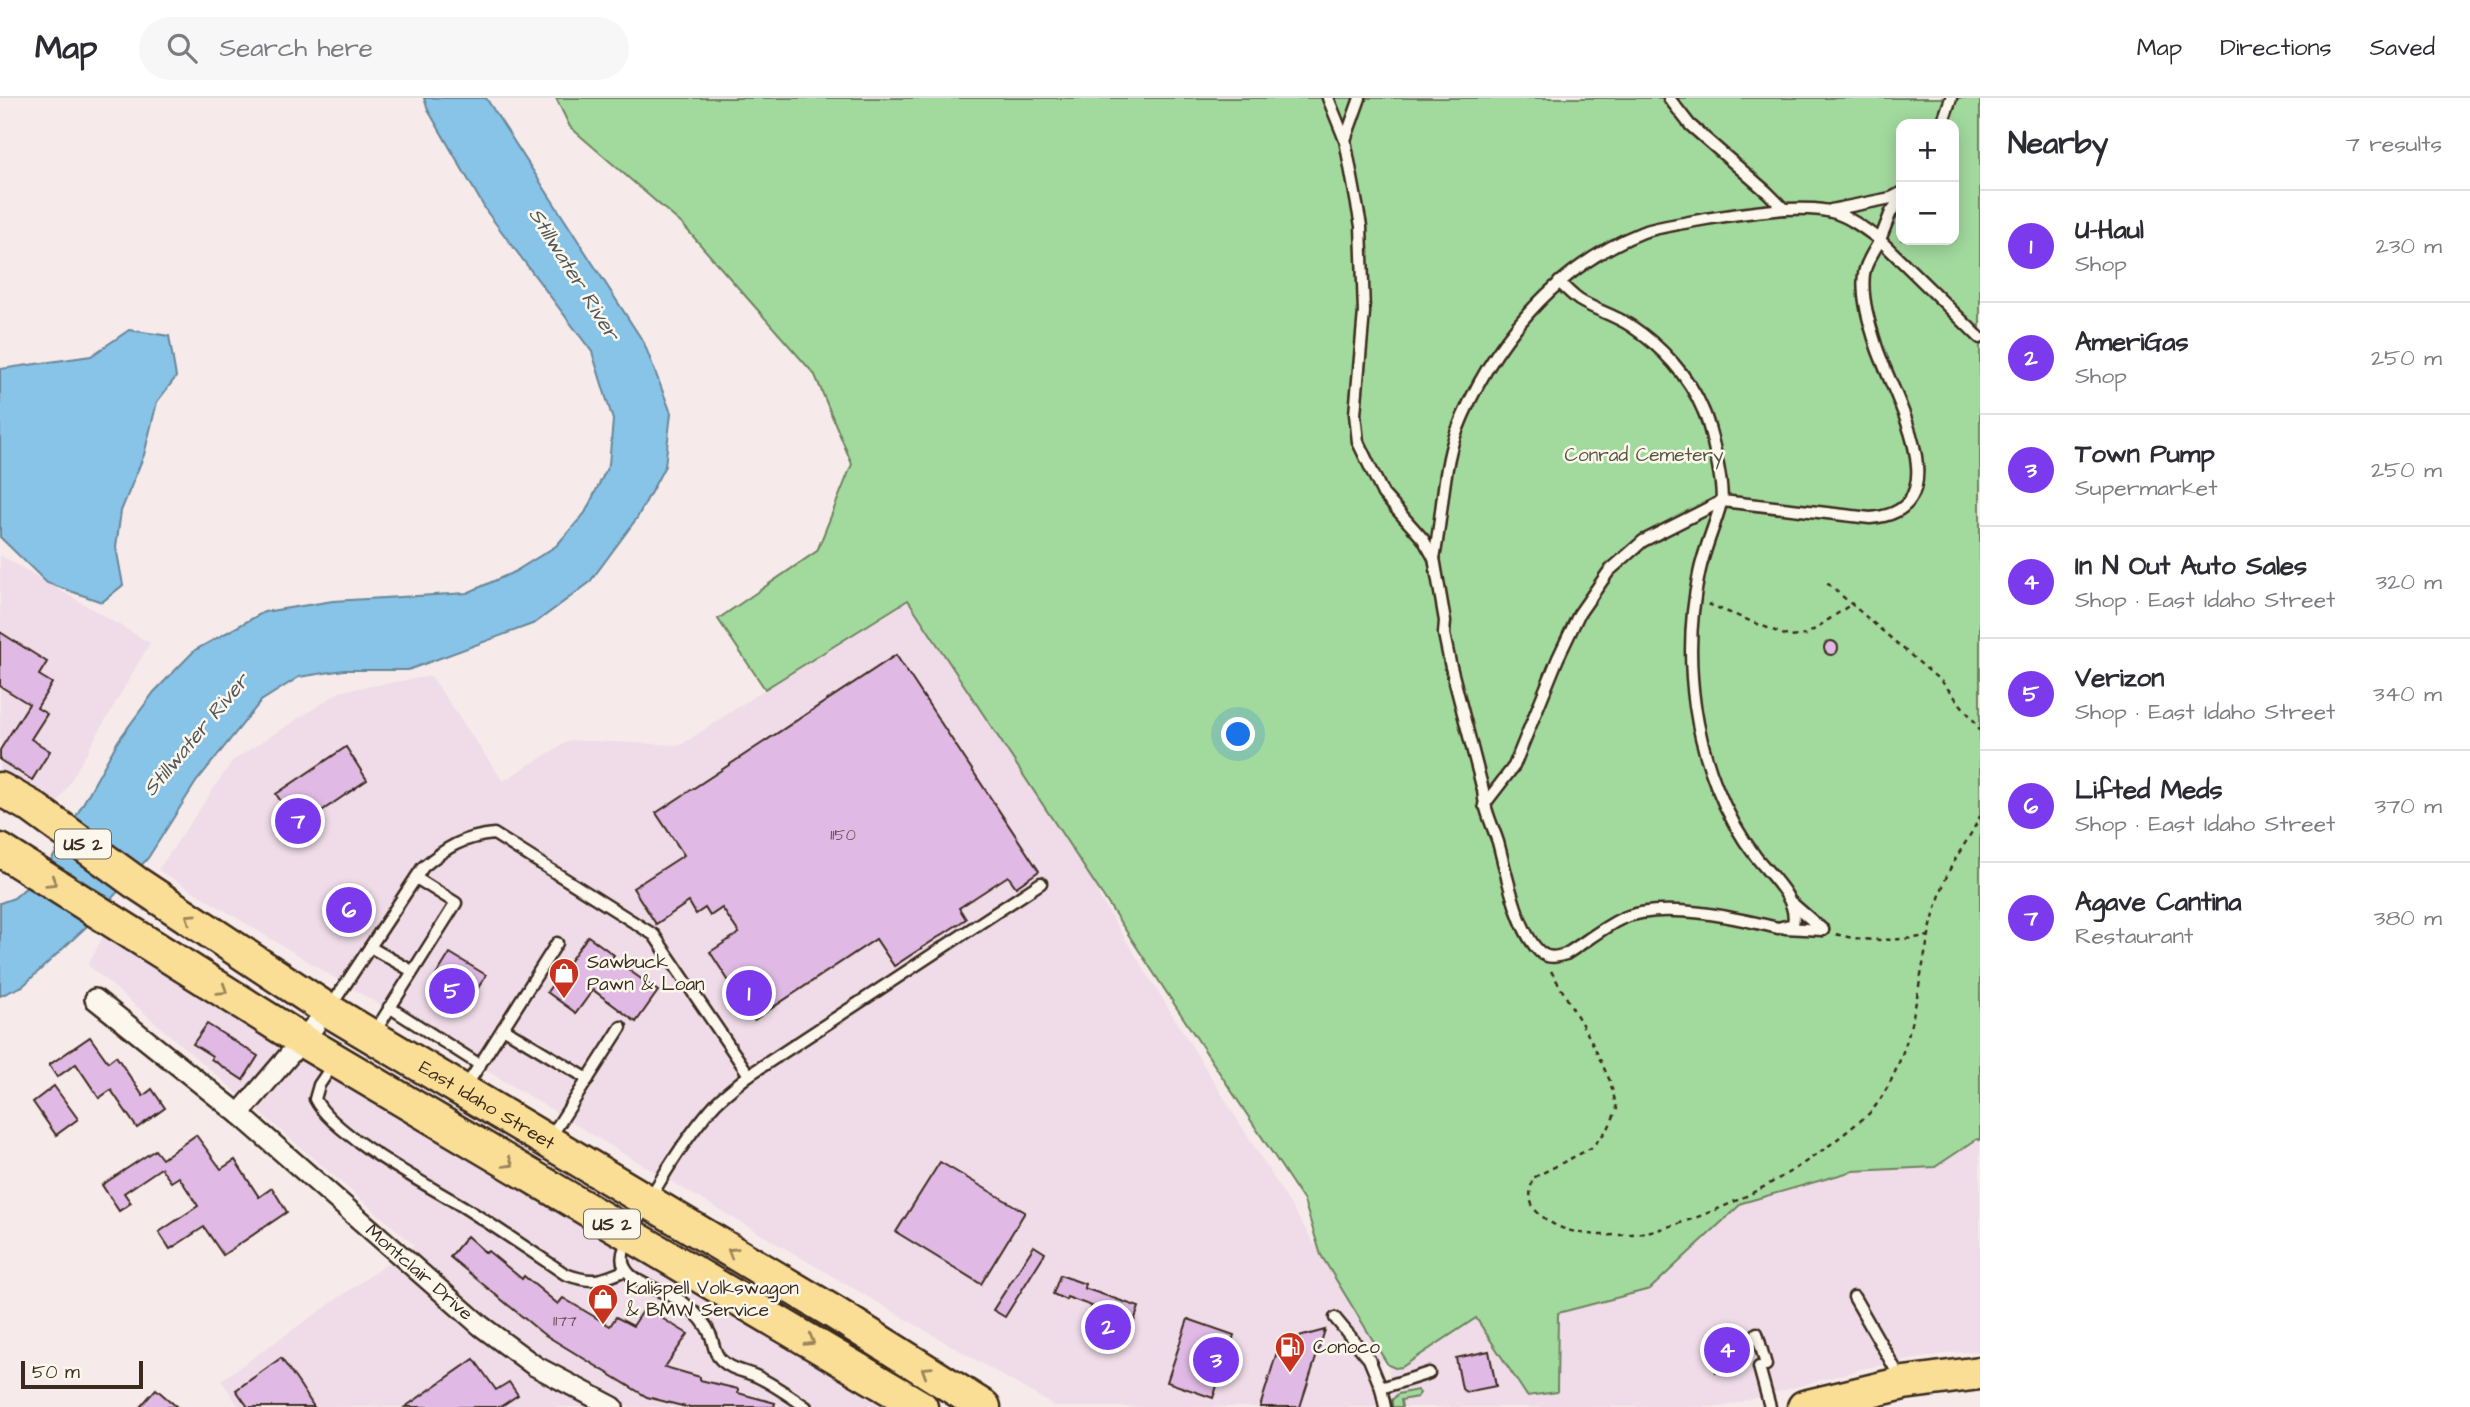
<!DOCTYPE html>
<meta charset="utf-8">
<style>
:root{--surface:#fff;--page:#f7f7f7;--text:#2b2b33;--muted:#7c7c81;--line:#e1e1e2;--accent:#7c3aed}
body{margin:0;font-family:"Architects Daughter",sans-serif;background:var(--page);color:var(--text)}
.controls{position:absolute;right:21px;top:21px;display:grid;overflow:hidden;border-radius:14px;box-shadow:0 4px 18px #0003}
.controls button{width:63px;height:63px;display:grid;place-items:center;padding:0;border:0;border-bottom:2px solid var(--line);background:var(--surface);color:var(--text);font:35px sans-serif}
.scale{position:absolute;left:21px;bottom:18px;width:122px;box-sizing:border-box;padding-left:7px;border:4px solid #3b2a1e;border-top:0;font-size:19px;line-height:24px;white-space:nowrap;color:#3b2a1e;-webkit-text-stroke:5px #fbf7ec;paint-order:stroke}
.you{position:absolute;left:1239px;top:637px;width:24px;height:24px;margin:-18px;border:5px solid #fff;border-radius:50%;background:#1a73e8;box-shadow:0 0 0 10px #1a73e833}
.badge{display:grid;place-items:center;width:46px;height:46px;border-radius:50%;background:var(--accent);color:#fff;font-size:23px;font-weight:700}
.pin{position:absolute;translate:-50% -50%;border:4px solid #fff;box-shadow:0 2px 7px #0006}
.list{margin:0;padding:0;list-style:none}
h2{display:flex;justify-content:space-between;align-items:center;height:91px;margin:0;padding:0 28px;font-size:30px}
h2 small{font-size:23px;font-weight:400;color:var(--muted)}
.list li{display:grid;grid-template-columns:46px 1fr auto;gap:21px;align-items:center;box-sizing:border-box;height:112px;padding:0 28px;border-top:2px solid var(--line)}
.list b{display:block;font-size:26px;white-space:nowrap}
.list p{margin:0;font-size:23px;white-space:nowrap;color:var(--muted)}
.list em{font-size:23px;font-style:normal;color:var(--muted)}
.icon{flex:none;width:38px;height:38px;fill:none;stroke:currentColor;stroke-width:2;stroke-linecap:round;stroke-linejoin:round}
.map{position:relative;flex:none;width:1980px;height:1309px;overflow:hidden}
header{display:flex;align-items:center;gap:42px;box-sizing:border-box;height:98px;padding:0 35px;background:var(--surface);border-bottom:2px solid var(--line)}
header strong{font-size:33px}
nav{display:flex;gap:38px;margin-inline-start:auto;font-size:24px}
.search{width:490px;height:63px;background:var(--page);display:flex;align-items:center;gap:18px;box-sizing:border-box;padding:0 24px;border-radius:38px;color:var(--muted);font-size:26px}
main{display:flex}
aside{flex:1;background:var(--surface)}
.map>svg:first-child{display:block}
.built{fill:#efdce8}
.green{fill:#a2da9e;stroke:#6e825e;stroke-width:2;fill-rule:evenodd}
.water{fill:#88c3e8;stroke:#698697;stroke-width:2}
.building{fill:#e0bae4;stroke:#3b2a1e;stroke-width:2}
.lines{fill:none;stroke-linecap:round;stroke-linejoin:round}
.service-casing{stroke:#3b2a1e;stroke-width:15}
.minor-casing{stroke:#3b2a1e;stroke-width:24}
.trunk-casing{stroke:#3b2a1e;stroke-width:37}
.path{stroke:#3b2a1e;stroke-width:2.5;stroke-dasharray:5 5;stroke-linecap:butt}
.service{stroke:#fbf7ec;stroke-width:10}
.minor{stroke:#fbf7ec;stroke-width:19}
.trunk{stroke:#fbde96;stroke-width:32}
.oneway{stroke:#9b845a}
.labels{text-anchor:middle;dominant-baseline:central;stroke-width:5;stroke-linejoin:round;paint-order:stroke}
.number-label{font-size:16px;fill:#644e50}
.shield{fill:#fbf7ec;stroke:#75685c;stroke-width:2}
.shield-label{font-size:18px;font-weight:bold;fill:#3b2a1e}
.park-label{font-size:19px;fill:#55563e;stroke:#fbf7ec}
.poi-label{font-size:19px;fill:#3b2a1e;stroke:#fbf7ec;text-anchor:start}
.street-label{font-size:19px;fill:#3b2a1e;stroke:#fbf7ec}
.water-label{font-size:21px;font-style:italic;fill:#52585b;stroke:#fbf7ec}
</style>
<header>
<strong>Map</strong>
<div class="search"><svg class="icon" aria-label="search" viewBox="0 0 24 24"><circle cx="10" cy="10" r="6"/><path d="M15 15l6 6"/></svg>Search here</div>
<nav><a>Map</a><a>Directions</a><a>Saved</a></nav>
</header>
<main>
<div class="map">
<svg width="1980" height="1309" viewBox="0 0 1980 1309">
<rect width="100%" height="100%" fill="#f6ebea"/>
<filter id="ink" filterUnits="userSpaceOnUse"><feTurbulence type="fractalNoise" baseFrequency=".0143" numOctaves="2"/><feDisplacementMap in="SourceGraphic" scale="14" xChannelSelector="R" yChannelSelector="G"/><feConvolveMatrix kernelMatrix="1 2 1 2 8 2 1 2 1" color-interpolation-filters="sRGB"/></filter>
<g filter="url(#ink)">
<!-- built -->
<g class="built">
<polygon points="0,457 150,545 58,705 0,672"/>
<polygon points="908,502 1094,784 1100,800 1383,1256 1376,1309 1056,1309 624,1056 158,772 233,662 341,593 431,578 503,683 570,642 681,647 765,591"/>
<polygon points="106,833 894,1309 239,1309 221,1282 414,1147 88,867"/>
<polygon points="1977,1041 1980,1042 1980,1253 1950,1255 1866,1270 1722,1309 1392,1309 1388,1267 1395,1270 1402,1269 1477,1220 1527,1297 1558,1215 1650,1191 1742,1105 1853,1073 1935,1069"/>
</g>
<!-- green -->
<g class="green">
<path d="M 556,0 L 1980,0 L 1980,1042 L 1977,1041 L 1935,1069 L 1853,1073 L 1742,1105 L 1650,1191 L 1558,1215 L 1557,1294 L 1527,1298 L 1476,1220 L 1402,1269 L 1395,1270 L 1388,1267 L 1321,1157 L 1304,1103 L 908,502 L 765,591 L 718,521 L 817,453 L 852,366 L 815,277 L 683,127 L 570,29 ZM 1901,26 L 1954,26 L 1954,142 L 1901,142 Z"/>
<polygon points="1417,1292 1420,1295 1417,1299 1401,1302 1402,1309 1392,1309 1392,1302 1398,1296"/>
</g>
<!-- water -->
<g class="water">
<polygon points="424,0 486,0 644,245 671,315 665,368 637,420 589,485 535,525 408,572 344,572 299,579 261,603 196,684 148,760 87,828 23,888 0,898 0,805 14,800 46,772 118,643 154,594 195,552 264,514 333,503 467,495 514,474 556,448 585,415 609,366 613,322 592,254 487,114 428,12"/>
<polygon points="129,232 169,238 176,279 157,304 144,357 121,413 116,449 123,487 102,504 47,485 0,439 0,271 91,258"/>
</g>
<!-- building -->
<g class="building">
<polygon points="0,534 47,564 39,577 52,585 37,610 47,616 31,641 50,653 32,682 0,662 0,652 29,606 0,588"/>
<circle cx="1831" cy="550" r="7"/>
<polygon points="896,557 1039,773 1016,789 1008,778 959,810 966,821 894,868 876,841 754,922 710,854 739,835 722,810 710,818 705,810 696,816 689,804 656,826 633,790 684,757 656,715"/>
<polygon points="346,649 367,682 298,729 276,696"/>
<polygon points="359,792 371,811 341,831 328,811"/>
<polygon points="588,838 614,857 612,860 658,893 636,924 593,892 576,915 547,894"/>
<polygon points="450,855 486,877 465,911 429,889"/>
<polygon points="207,926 258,958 243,982 211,961 212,958 193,946"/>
<polygon points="90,939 108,964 116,958 143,998 152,991 165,1010 137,1030 111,992 99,1000 76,966 57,979 49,967"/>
<polygon points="54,988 78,1021 56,1037 33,1004"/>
<polygon points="196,1037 221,1071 235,1062 259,1099 272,1090 287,1114 223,1157 204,1129 170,1151 159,1134 198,1108 179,1079 171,1084 161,1070 124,1095 131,1105 119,1113 102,1087 155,1052 162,1061"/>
<polygon points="940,1064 1025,1114 981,1186 896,1134"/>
<polygon points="467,1138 486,1155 488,1153 522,1181 524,1178 558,1206 563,1200 610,1228 616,1219 633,1228 645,1210 688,1236 665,1269 700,1279 700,1282 738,1291 738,1295 775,1305 774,1309 686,1309 647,1299 542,1235 450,1159"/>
<polygon points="1034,1148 1045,1155 1005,1219 993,1212"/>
<polygon points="1060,1177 1085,1186 1084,1190 1139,1209 1127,1243 1085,1228 1092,1208 1067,1199 1066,1202 1053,1196"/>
<polygon points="1188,1221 1234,1237 1213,1300 1167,1284"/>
<polygon points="1730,1229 1732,1234 1739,1233 1748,1265 1716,1274 1708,1244"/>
<polygon points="1325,1232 1300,1309 1260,1309 1280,1244"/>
<polygon points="1489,1253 1496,1288 1466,1294 1462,1291 1456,1260"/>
<polygon points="281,1260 300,1287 314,1309 248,1309 236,1292"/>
<polygon points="474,1261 496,1292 509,1284 518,1297 500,1309 405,1309"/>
<polygon points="156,1291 177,1309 140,1309"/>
</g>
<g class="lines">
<!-- service casing -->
<g class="service-casing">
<g id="service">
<path d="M 1328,0 L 1345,42 L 1361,128 L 1364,214 L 1355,316 L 1358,344 L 1383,396 L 1423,441 L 1434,460 L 1445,523 L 1444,536 L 1450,565 L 1483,692 C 1484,711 1492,726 1498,744 C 1506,773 1517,833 1540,854 C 1548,861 1557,859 1566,856 C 1584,845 1602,830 1621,821 C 1661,802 1737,820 1778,830 L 1793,826 C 1799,802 1770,777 1756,759 C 1723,716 1703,662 1695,608 C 1689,565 1690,518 1699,476 C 1704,451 1715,428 1721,405 C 1725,390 1710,327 1703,312 C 1689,278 1661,248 1631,228 C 1615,217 1595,212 1579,202 C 1572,197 1565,190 1559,184"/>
<polyline points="1942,26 1951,0"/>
<polyline points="1345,42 1360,0"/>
<polyline points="1901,100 1891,114 1880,142 1980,240"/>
<polyline points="1831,112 1891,100 1901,95"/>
<path d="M 1434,460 C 1442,422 1443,369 1456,335 C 1490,247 1554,169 1643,134 C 1658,129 1674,127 1689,124 C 1721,118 1752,114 1784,111"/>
<path d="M 1484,707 L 1514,668 L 1558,560 L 1579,516 L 1609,473 L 1643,443 L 1722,403 L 1870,420 C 1963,413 1893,297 1877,250 C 1870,228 1861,200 1864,176 C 1865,165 1875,152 1880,142 C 1842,114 1833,109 1784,111 L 1767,94 L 1690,27 L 1669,0"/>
<polyline points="1792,805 1823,832"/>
<polyline points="1785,830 1823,832"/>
<polyline points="370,849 412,873"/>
<path d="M 331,908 L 423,769 C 447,749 463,739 494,736 L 654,837 L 749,977"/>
<polyline points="389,909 480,967"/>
<polyline points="503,930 588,981"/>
<polyline points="374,935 456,805 416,780"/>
<path d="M 334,965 L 319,987 L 315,1001 C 333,1037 424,1085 462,1108 C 497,1130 531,1153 565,1176 C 592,1186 601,1183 626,1172"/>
<polyline points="465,990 557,845"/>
<polyline points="550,1040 621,929"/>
<polyline points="1854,1199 1901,1281"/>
<polyline points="1335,1220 1369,1261 1381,1290 1385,1309"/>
<polyline points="1757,1235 1766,1267"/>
<polyline points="1759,1269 1770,1309"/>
<polyline points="1381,1290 1429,1275"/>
<path d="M 806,1309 C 790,1298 773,1286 756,1278 C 744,1273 730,1271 721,1262 C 714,1255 714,1247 711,1238 C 706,1225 694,1213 684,1205 C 664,1190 610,1184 625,1149 C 644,1106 684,1040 716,1005 C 726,995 738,986 749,977 L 1041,785"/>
</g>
</g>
<!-- minor casing -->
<g class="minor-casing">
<g id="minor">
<path id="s1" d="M 95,901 L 239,1016 L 481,1228 L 535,1268 L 613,1309"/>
<polyline points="239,1016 315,927"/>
</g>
</g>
<!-- trunk casing -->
<g class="trunk-casing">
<g id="trunk">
<path id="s2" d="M 0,691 L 32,709 L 135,784 L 328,912 L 833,1214 L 984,1309"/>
<polyline points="0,752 303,943 921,1309"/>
<polyline points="1804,1309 1904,1285 1980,1275"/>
</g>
</g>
<!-- path -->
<g class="path">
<polyline points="1827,485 1943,585 1975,624 1980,633"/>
<polyline points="1708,506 1790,539 1806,537 1853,505"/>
<path d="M 1836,836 C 1866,845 1899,842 1929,838"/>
<path d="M 1551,873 L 1591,942 L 1610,983 L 1617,1011 L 1608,1031 L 1591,1050 L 1533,1080 C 1527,1103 1530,1111 1550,1124 C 1577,1142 1633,1139 1664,1130 C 1730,1111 1797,1075 1850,1031 C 1858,1024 1868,1018 1874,1010 C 1915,955 1916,888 1932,824 C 1937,806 1943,785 1951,769 C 1960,752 1972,736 1980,718"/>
</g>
<!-- service -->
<use href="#service" class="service"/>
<!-- minor -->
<use href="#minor" class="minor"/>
<!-- trunk -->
<use href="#trunk" class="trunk"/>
</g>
<!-- one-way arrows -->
<defs><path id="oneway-chevron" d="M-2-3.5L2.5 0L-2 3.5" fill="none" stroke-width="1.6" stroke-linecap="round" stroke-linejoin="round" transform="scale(1.75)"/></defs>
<g class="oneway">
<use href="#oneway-chevron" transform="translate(52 784) rotate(32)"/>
<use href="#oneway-chevron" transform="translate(190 820) rotate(-146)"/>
<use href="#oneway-chevron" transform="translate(223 892) rotate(32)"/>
<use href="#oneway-chevron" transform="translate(509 1065) rotate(31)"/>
<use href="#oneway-chevron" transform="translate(732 1154) rotate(-149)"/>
<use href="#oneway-chevron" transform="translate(810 1243) rotate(31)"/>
<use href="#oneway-chevron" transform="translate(926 1273) rotate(-148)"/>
</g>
</g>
<!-- icons -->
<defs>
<g id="shop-pin" transform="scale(1.575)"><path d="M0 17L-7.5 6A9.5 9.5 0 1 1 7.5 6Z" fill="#c8321e" stroke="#fbf7ec"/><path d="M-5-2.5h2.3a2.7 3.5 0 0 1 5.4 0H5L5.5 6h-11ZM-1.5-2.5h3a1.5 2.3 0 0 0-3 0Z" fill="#fff"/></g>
<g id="fuel-pin" transform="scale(1.575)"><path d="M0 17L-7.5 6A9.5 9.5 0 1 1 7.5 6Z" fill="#c8321e" stroke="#fbf7ec"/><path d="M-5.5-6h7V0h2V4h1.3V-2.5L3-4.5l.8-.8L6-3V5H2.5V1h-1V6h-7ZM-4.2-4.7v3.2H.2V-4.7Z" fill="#fff"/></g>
</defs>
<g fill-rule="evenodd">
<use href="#shop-pin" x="564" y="875"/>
<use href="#shop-pin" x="603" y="1201"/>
<use href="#fuel-pin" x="1290" y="1249"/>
</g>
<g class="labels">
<!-- number labels -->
<g class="number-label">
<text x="843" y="737">1150</text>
<text x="565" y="1223">1177</text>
</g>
<!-- shield labels -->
<g class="shield">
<rect x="55" y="731.5" width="56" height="29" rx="5"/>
<rect x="584" y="1111.5" width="56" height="29" rx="5"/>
</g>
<g class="shield-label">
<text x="83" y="746">US 2</text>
<text x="612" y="1126">US 2</text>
</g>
<!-- park labels -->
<g class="park-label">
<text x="1644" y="357">Conrad Cemetery</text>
</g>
<!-- poi labels -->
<g class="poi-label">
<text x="587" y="864">Sawbuck<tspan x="587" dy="22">Pawn &amp; Loan</tspan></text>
<text x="626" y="1190">Kalispell Volkswagon<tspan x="626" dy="22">&amp; BMW Service</tspan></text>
<text x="1313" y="1249">Conoco</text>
</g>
<!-- street labels -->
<g class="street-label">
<text stroke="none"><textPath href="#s2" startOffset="581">East Idaho Street</textPath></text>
<text stroke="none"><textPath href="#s1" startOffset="424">Montclair Drive</textPath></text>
</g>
<!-- water labels -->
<g class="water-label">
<text transform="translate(574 176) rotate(58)">Stillwater River</text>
<text transform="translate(196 637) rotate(-50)">Stillwater River</text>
</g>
</g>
</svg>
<div class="controls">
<button>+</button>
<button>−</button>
</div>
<div class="scale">50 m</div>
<div class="you"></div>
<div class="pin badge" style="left:749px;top:895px">1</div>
<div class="pin badge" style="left:1108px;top:1229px">2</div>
<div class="pin badge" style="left:1216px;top:1262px">3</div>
<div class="pin badge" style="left:1727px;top:1252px">4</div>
<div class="pin badge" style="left:452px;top:893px">5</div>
<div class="pin badge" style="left:349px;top:812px">6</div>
<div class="pin badge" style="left:298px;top:723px">7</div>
</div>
<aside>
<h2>Nearby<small>7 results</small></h2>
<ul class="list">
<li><span class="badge">1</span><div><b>U-Haul</b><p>Shop</p></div><em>230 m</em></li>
<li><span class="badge">2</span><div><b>AmeriGas</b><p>Shop</p></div><em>250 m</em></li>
<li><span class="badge">3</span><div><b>Town Pump</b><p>Supermarket</p></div><em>250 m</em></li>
<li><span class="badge">4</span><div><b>In N Out Auto Sales</b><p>Shop · East Idaho Street</p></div><em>320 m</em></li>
<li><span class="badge">5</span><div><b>Verizon</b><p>Shop · East Idaho Street</p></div><em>340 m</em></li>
<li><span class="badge">6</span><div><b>Lifted Meds</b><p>Shop · East Idaho Street</p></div><em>370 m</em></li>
<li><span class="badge">7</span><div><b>Agave Cantina</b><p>Restaurant</p></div><em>380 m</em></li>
</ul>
</aside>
</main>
